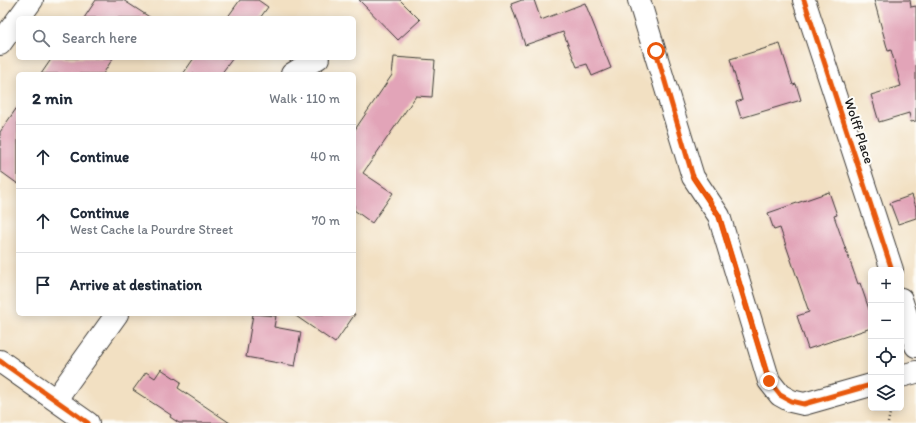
<!DOCTYPE html>
<meta charset="utf-8">
<style>
:root{--surface:#fff;--page:#f2f2f3;--text:#1f2937;--muted:#747a83;--line:#e0e1e3}
body{margin:0;font-family:Itim,sans-serif;background:var(--page);color:var(--text)}
.controls{position:absolute;right:12px;bottom:12px;display:grid;overflow:hidden;border-radius:6px;box-shadow:0 2px 10px #0003}
.controls button{width:36px;height:36px;display:grid;place-items:center;padding:0;border:0;border-bottom:1px solid var(--line);background:var(--surface);color:var(--text);font:20px sans-serif}
.stop{position:absolute;width:12px;height:12px;margin:-9px;border:3px solid #ea580c;border-radius:50%;background:#fff}
.stop.end{background:#ea580c;border-color:#fff;box-shadow:0 1px 4px #0008}
.list{margin:0;padding:0;list-style:none}
h2{display:flex;justify-content:space-between;align-items:center;height:52px;margin:0;padding:0 16px;font-size:17px}
h2 small{font-size:13px;font-weight:400;color:var(--muted)}
.list li{display:grid;grid-template-columns:26px 1fr auto;gap:12px;align-items:center;box-sizing:border-box;height:64px;padding:0 16px;border-top:1px solid var(--line)}
.list b{display:block;font-size:15px;white-space:nowrap}
.list p{margin:0;font-size:13px;white-space:nowrap;color:var(--muted)}
.list em{font-size:13px;font-style:normal;color:var(--muted)}
.icon{flex:none;width:22px;height:22px;fill:none;stroke:currentColor;stroke-width:2;stroke-linecap:round;stroke-linejoin:round}
.map{position:relative;flex:none;width:916px;height:423px;overflow:hidden}
.search{position:absolute;background:var(--surface);box-shadow:0 2px 10px #0003;left:16px;top:16px;width:340px;height:44px;display:flex;align-items:center;gap:10px;box-sizing:border-box;padding:0 14px;border-radius:6px;color:var(--muted);font-size:15px}
.panel{position:absolute;background:var(--surface);box-shadow:0 2px 10px #0003;left:16px;top:72px;width:340px;height:244px;border-radius:6px}
.map>svg:first-child{display:block}
.building{fill:#e2a4b8}
.lines{fill:none;stroke-linecap:round;stroke-linejoin:round}
.minor-casing{stroke:#3c3935;stroke-width:24}
.path{stroke:#3c3935;stroke-width:2.5;stroke-dasharray:1 3;stroke-linecap:butt}
.minor{stroke:#fff;stroke-width:22}
.cycleway-casing{stroke:#fdfcf7;stroke-width:8}
.cycleway{stroke:#e8590c;stroke-width:5}
.route{stroke:#ea580c;stroke-width:5}
.labels{text-anchor:middle;dominant-baseline:central;stroke-width:4;stroke-linejoin:round;paint-order:stroke}
.street-label{font-size:14px;fill:#1c1c1c;stroke:#fdfcf7}
</style>
<div class="map">
<svg width="916" height="423" viewBox="0 0 916 423">
<rect width="100%" height="100%" fill="#fdfcf7"/>
<filter id="ink" filterUnits="userSpaceOnUse"><feTurbulence type="fractalNoise" baseFrequency=".025" numOctaves="2"/><feDisplacementMap in="SourceGraphic" scale="8" xChannelSelector="R" yChannelSelector="G"/><feConvolveMatrix kernelMatrix="1 2 1 2 8 2 1 2 1" color-interpolation-filters="sRGB"/></filter>
<filter id="wash" filterUnits="userSpaceOnUse"><feTurbulence type="fractalNoise" baseFrequency=".012" numOctaves="4" result="noise"/><feDisplacementMap in="SourceGraphic" scale="16" xChannelSelector="R" yChannelSelector="G"/><feGaussianBlur stdDeviation="0.9" result="paint"/><feColorMatrix in="noise" values="0 0 0 0 0 0 0 0 0 0 0 0 0 0 0 0 0 1.4 0 .05"/><feComposite in="paint" operator="in"/></filter>
<g filter="url(#wash)">
<rect width="100%" height="100%" fill="#f2e0c2"/>
<g id="blocks">
<!-- building -->
<g class="building">
<polygon points="96,0 123,0 151,18 84,18"/>
<polygon points="240,0 258,0 268,7 260,18 227,18"/>
<polygon points="359,0 400,0 420,20 398,40"/>
<polygon points="522,0 534,0 541,20 585,3 611,68 592,76 587,64 577,67 563,32 525,45 511,4"/>
<polygon points="874,0 910,0 911,7 916,6 916,121 911,122 909,113 879,122 871,95 901,86 891,50 888,51"/>
<polygon points="780,44 793,85 796,84 801,100 741,118 736,102 742,100 730,59"/>
<polygon points="394,57 435,60 432,97 416,96 363,173 393,193 372,223 354,210 354,131 392,75"/>
<polygon points="52,58 113,58 103,74 41,74"/>
<polygon points="194,58 233,58 221,74 183,74"/>
<polygon points="18,106 18,184 0,171 0,132"/>
<polygon points="829,192 837,215 834,216 858,284 860,283 871,315 871,328 808,349 797,316 809,312 780,228 774,230 768,213"/>
<polygon points="912,195 916,207 916,218 898,224 890,203"/>
<polygon points="253,314 276,316 274,327 301,332 295,366 246,357"/>
<polygon points="293,314 355,314 335,343"/>
<polygon points="161,369 181,382 178,388 230,423 179,423 170,417 171,415 133,390 146,372 155,378"/>
</g>
</g>
</g>
<g filter="url(#ink)">
<use href="#blocks" fill-opacity="0" stroke="#3c3935" stroke-width="1"/>
<g class="lines">
<!-- minor casing -->
<g class="minor-casing">
<g id="minor">
<polyline points="639,0 693,177 719,216 769,381 780,395 791,401 804,404 871,385"/>
<polyline points="804,0 892,270"/>
<polyline points="19,18 32,0"/>
<polyline points="0,44 18,19"/>
<polyline points="292,74 318,58"/>
<polyline points="901,299 916,346"/>
<polyline points="0,361 88,423"/>
<polyline points="901,376 916,372"/>
<polyline points="56,399 117,314"/>
</g>
</g>
<!-- path -->
<polyline class="path" points="888,423 891,408"/>
<!-- minor -->
<use href="#minor" class="minor"/>
<!-- cycleway casing -->
<g class="cycleway-casing">
<g id="cycleway">
<polyline points="804,0 892,270"/>
<polyline points="693,177 719,216 769,381 780,395 791,401 804,404 871,385"/>
<polyline points="0,361 88,423"/>
</g>
</g>
<!-- cycleway -->
<use href="#cycleway" class="cycleway"/>
</g>
</g>
<g class="lines" filter="url(#ink)">
<!-- route -->
<polyline class="route" points="656,51 693,177 719,216 769,381"/>
</g>
<g class="labels">
<!-- street labels -->
<g class="street-label">
<text transform="translate(859 131) rotate(72)">Wolff Place</text>
</g>
</g>
</svg>
<div class="controls">
<button>+</button>
<button>−</button>
<button><svg class="icon" aria-label="locate" viewBox="0 0 24 24"><circle cx="12" cy="12" r="6"/><path d="M12 2v4M12 18v4M2 12h4M18 12h4"/></svg></button>
<button><svg class="icon" aria-label="layers" viewBox="0 0 24 24"><path d="M12 4l9 5-9 5-9-5zM3 14l9 5 9-5"/></svg></button>
</div>
<div class="stop" style="left:656px;top:51px"></div>
<div class="stop end" style="left:769px;top:381px"></div>
<div class="search"><svg class="icon" aria-label="search" viewBox="0 0 24 24"><circle cx="10" cy="10" r="6"/><path d="M15 15l6 6"/></svg>Search here</div>
<section class="panel">
<h2>2 min<small>Walk · 110 m</small></h2>
<ul class="list">
<li><svg class="icon" aria-label="ahead" viewBox="0 0 24 24"><path d="M12 20V5M6 11l6-6 6 6"/></svg><div><b>Continue</b></div><em>40 m</em></li>
<li><svg class="icon" aria-label="ahead" viewBox="0 0 24 24"><path d="M12 20V5M6 11l6-6 6 6"/></svg><div><b>Continue</b><p>West Cache la Pourdre Street</p></div><em>70 m</em></li>
<li><svg class="icon" aria-label="arrive" viewBox="0 0 24 24"><path d="M6 21V4h12l-3 4 3 4H6"/></svg><div><b>Arrive at destination</b></div></li>
</ul>
</section>
</div>
